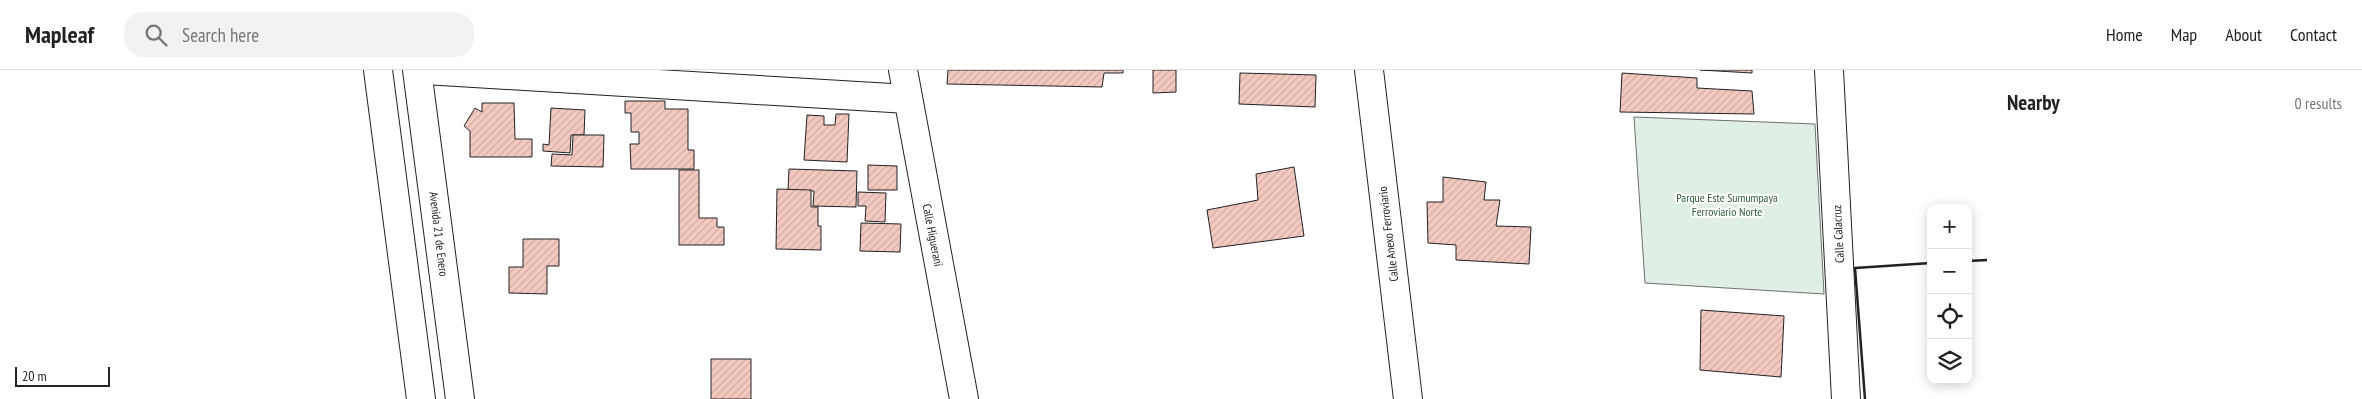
<!DOCTYPE html>
<meta charset="utf-8">
<style>
:root{--surface:#fff;--page:#f2f2f2;--text:#222;--muted:#767676;--line:#e0e0e0}
body{margin:0;font-family:"PT Sans Narrow",sans-serif;background:var(--page);color:var(--text)}
.controls{position:absolute;right:15px;bottom:15px;display:grid;overflow:hidden;border-radius:10px;box-shadow:0 2px 12px #0003}
.controls button{width:45px;height:45px;display:grid;place-items:center;padding:0;border:0;border-bottom:1px solid var(--line);background:var(--surface);color:var(--text);font:25px sans-serif}
.scale{position:absolute;left:15px;bottom:12px;width:95px;box-sizing:border-box;padding-left:5px;border:2px solid #222;border-top:0;font-size:14px;line-height:18px;white-space:nowrap;color:#222;-webkit-text-stroke:4px #fff;paint-order:stroke}
.list{margin:0;padding:0;list-style:none}
h2{display:flex;justify-content:space-between;align-items:center;height:65px;margin:0;padding:0 20px;font-size:21px}
h2 small{font-size:16px;font-weight:400;color:var(--muted)}
.icon{flex:none;width:28px;height:28px;fill:none;stroke:currentColor;stroke-width:2;stroke-linecap:round;stroke-linejoin:round}
.map{position:relative;flex:none;width:1987px;height:329px;overflow:hidden}
header{display:flex;align-items:center;gap:30px;box-sizing:border-box;height:70px;padding:0 25px;background:var(--surface);border-bottom:1px solid var(--line)}
header strong{font-size:24px}
nav{display:flex;gap:28px;margin-inline-start:auto;font-size:18px}
.search{width:350px;height:45px;background:var(--page);display:flex;align-items:center;gap:12px;box-sizing:border-box;padding:0 18px;border-radius:20px;color:var(--muted);font-size:19px}
main{display:flex}
aside{flex:1;background:var(--surface)}
.map>svg:first-child{display:block}
.park{fill:#e0efe3;stroke:#6f6f6f}
.building{fill:url(#building-hatch);stroke:#222}
.lines{fill:none;stroke-linecap:round;stroke-linejoin:round}
.street-casing{stroke:#222;stroke-width:30}
.secondary-casing{stroke:#222;stroke-width:30}
.street{stroke:#fff;stroke-width:28}
.secondary{stroke:#fff;stroke-width:28}
.wall{stroke:#222;stroke-width:2.5}
.labels{text-anchor:middle;dominant-baseline:central;stroke-width:4;stroke-linejoin:round;paint-order:stroke}
.park-label{font-size:12px;fill:#2f5e38;stroke:#fff}
.street-label{font-size:12px;fill:#222;stroke:#fff}
</style>
<header>
<strong>Mapleaf</strong>
<div class="search"><svg class="icon" aria-label="search" viewBox="0 0 24 24"><circle cx="10" cy="10" r="6"/><path d="M15 15l6 6"/></svg>Search here</div>
<nav><a>Home</a><a>Map</a><a>About</a><a>Contact</a></nav>
</header>
<main>
<div class="map">
<svg width="1987" height="329" viewBox="0 0 1987 329">
<defs>
<pattern id="building-hatch" width="6" height="6" patternUnits="userSpaceOnUse" patternTransform="scale(1.25)"><rect width="6" height="6" fill="#f3c9c0"/><path d="M-1 1l2-2M0 6l6-6M5 7l2-2" fill="none" stroke="#d0aca5"/></pattern>
</defs>
<rect width="100%" height="100%" fill="#fff"/>
<!-- park -->
<polygon class="park" points="1634,47 1815,54 1824,224 1645,213"/>
<!-- building -->
<g class="building">
<polygon points="948,0 1123,0 1123,3 1104,3 1102,17 947,14"/>
<polygon points="1153,0 1176,0 1176,22 1153,23"/>
<polygon points="1700,0 1752,0 1752,3"/>
<polygon points="1240,3 1316,5 1315,37 1239,34"/>
<polygon points="1622,3 1697,8 1697,18 1752,21 1754,44 1620,42"/>
<polygon points="625,31 665,31 665,39 688,39 688,80 694,80 694,99 631,99 630,74 639,74 639,62 631,62 631,43 625,43"/>
<polygon points="482,33 514,33 515,69 532,69 532,87 470,87 470,61 464,56 475,38 482,42"/>
<polygon points="551,38 585,40 584,65 571,65 570,83 543,81 543,74 549,75"/>
<polygon points="836,44 849,44 847,92 804,90 807,45 824,46 824,55 835,55"/>
<polygon points="573,65 604,65 603,97 551,96 552,84 572,85"/>
<polygon points="868,95 897,96 897,120 868,120"/>
<polygon points="1294,97 1304,166 1213,178 1207,140 1258,130 1256,104"/>
<polygon points="789,99 857,101 856,137 813,136 814,121 788,120"/>
<polygon points="679,100 699,100 699,148 717,148 717,157 724,157 724,175 679,175"/>
<polygon points="1443,107 1486,112 1484,130 1500,130 1496,156 1531,157 1529,194 1456,190 1456,175 1428,173 1427,132 1443,132"/>
<polygon points="777,119 811,120 811,137 818,137 818,156 821,156 821,180 776,179"/>
<polygon points="858,122 886,123 885,152 865,151 866,136 858,136"/>
<polygon points="861,153 901,154 900,182 860,181"/>
<polygon points="523,169 559,169 559,196 547,196 547,224 509,223 509,197 523,197"/>
<polygon points="1701,240 1784,246 1781,307 1700,300"/>
<rect x="711" y="289" width="40" height="40"/>
</g>
<g class="lines">
<!-- street casing -->
<g class="street-casing">
<g id="street">
<polyline points="425,0 908,29"/>
<polyline points="903,0 964,329"/>
<polyline points="1369,0 1408,329"/>
<polyline points="1829,0 1846,329"/>
</g>
</g>
<!-- secondary casing -->
<g class="secondary-casing">
<g id="secondary">
<polyline points="378,0 421,329"/>
<polyline points="417,0 460,329"/>
</g>
</g>
<!-- street -->
<use href="#street" class="street"/>
<!-- secondary -->
<use href="#secondary" class="secondary"/>
<!-- wall -->
<g class="wall">
<polyline points="1968,191 1987,190"/>
<polyline points="1865,329 1855,198 1931,193"/>
</g>
</g>
<g class="labels">
<!-- park labels -->
<g class="park-label">
<text x="1727" y="127">Parque Este Sumumpaya<tspan x="1727" dy="14">Ferroviario Norte</tspan></text>
</g>
<!-- street labels -->
<g class="street-label">
<text transform="translate(439 164) rotate(83)">Avenida 21 de Enero</text>
<text transform="translate(1388 164) rotate(-97)">Calle Anexo Ferroviario</text>
<text transform="translate(1838 164) rotate(-93)">Calle Calacruz</text>
<text transform="translate(933 165) rotate(79)">Calle Higuerani</text>
</g>
</g>
</svg>
<div class="controls">
<button>+</button>
<button>−</button>
<button><svg class="icon" aria-label="locate" viewBox="0 0 24 24"><circle cx="12" cy="12" r="6"/><path d="M12 2v4M12 18v4M2 12h4M18 12h4"/></svg></button>
<button><svg class="icon" aria-label="layers" viewBox="0 0 24 24"><path d="M12 4l9 5-9 5-9-5zM3 14l9 5 9-5"/></svg></button>
</div>
<div class="scale">20 m</div>
</div>
<aside>
<h2>Nearby<small>0 results</small></h2>
<ul class="list">
</ul>
</aside>
</main>
